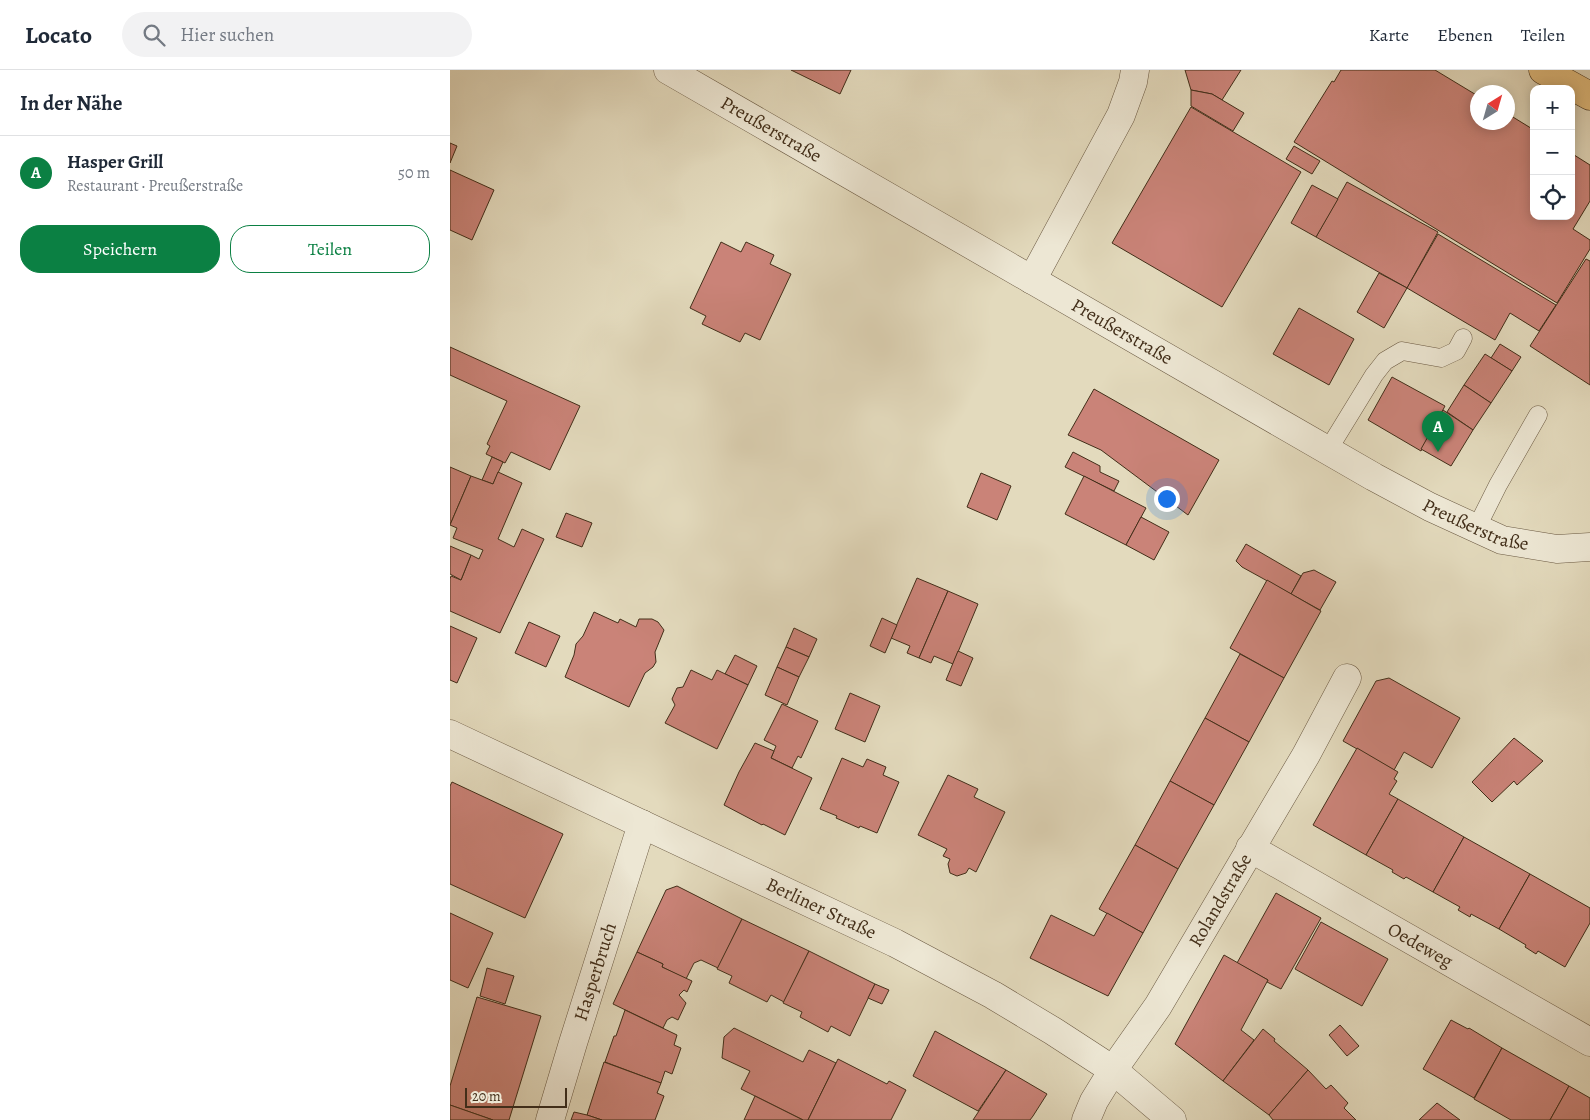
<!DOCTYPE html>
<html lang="de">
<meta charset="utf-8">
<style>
:root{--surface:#fff;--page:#f2f2f3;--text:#1f2937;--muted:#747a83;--line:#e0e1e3;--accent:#0b8043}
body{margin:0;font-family:Alegreya,serif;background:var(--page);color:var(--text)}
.controls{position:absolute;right:15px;top:15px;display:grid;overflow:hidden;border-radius:10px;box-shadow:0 2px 12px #0003}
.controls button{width:45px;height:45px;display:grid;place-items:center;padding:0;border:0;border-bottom:1px solid var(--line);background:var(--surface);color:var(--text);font:25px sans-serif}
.compass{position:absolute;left:1020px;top:15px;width:45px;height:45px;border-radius:50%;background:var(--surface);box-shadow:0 2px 12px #0003;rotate:37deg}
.scale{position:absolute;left:15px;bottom:12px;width:102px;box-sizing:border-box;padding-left:5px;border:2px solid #422e19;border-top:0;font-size:14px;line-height:18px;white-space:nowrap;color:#422e19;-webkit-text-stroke:4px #ede7d4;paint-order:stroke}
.you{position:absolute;left:716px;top:428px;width:18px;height:18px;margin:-12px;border:4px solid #fff;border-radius:50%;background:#1a73e8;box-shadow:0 0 0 8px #1a73e833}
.badge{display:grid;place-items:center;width:32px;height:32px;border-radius:50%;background:var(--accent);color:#fff;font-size:16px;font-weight:700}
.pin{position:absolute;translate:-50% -41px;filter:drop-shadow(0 1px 2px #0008)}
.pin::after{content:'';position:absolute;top:26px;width:18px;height:15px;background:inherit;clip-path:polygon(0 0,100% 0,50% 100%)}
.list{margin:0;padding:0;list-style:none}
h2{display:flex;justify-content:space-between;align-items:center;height:65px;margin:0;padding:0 20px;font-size:21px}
h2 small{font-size:16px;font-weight:400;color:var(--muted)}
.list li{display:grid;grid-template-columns:32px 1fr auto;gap:15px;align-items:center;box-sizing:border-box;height:75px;padding:0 20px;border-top:1px solid var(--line)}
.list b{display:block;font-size:19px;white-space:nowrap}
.list p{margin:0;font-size:16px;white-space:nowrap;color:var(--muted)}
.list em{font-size:16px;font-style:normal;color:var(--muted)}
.actions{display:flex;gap:10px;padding:15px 20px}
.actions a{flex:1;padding:11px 0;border:1px solid var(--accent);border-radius:20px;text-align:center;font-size:18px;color:var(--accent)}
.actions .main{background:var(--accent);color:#fff}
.icon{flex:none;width:28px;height:28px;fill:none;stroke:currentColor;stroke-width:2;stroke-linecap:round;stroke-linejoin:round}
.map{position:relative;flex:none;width:1140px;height:1050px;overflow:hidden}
header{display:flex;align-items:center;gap:30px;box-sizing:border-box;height:70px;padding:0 25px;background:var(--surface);border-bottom:1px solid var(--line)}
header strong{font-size:24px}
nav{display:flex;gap:28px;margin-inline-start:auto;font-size:18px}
.search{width:350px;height:45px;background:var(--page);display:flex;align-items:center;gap:12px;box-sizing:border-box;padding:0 18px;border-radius:28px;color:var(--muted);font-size:19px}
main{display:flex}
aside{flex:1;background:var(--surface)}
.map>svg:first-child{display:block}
.building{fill:#ca8378;stroke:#422e19}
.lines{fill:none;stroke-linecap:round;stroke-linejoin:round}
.lane-casing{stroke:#6a5942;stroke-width:19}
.street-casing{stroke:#6a5942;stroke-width:29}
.primary-casing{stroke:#422e19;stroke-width:29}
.lane{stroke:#ede7d4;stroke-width:18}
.street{stroke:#ede7d4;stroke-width:28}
.primary{stroke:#e2bd7e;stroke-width:28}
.labels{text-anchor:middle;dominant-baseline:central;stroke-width:5;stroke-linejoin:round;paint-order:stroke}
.street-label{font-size:19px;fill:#422e19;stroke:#ede7d4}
</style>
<header>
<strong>Locato</strong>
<div class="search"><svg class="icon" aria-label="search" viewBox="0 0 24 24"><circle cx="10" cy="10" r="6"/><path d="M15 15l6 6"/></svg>Hier suchen</div>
<nav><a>Karte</a><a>Ebenen</a><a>Teilen</a></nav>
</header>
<main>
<aside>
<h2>In der Nähe<small></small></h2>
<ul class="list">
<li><span class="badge">A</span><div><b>Hasper Grill</b><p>Restaurant · Preußerstraße</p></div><em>50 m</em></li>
</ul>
<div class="actions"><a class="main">Speichern</a><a>Teilen</a></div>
</aside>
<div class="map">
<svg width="1140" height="1050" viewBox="0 0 1140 1050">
<rect width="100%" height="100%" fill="#e3dabd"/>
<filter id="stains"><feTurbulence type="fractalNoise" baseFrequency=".004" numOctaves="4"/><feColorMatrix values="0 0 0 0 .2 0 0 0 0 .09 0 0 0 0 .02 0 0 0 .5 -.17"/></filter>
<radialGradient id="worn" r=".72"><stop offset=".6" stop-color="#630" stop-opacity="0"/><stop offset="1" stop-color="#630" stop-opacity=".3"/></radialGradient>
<!-- building -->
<g class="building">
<polygon points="341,0 401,0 390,24"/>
<polygon points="735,0 791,0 772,30 762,24 741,20"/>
<polygon points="891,0 985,0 1028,26 1028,52 1058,52 1058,44 1084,60 1084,146 1121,146 1121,83 1140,95 1140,131 1123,159 1140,170 1140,179 1107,233 844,72 882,11 884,12"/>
<polygon points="741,20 762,24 794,43 783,61 741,36"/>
<polygon points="741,37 851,102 772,237 662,173"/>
<polygon points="0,73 7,76 0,93"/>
<polygon points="844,76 870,91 862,104 836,89"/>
<polygon points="0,100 44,120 22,170 0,160"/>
<polygon points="897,112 988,162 957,218 866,167"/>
<polygon points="862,115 888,129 866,167 841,153"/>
<polygon points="988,164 1106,235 1089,261 1060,243 1045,270 957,218"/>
<polygon points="271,172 291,182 296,172 324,185 320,194 341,204 310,270 295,263 290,272 252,254 256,246 240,238"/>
<polygon points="1136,189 1140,191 1140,315 1080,276"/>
<polygon points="929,203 957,218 934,258 907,242"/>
<polygon points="849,238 904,269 879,315 823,284"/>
<polygon points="1050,274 1071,287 1062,301 1041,288"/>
<polygon points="0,277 130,336 100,400 61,382 55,393 36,384 40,376 37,374 57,331 0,305"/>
<polygon points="1035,284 1062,301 1041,333 1014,315"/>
<polygon points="942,307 995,336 971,381 918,350"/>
<polygon points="1014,315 1041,333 1023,360 997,342"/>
<polygon points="644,319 769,390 738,445 651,380 618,365"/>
<polygon points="993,340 1023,360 1001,396 971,379"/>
<polygon points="623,382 650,396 650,402 669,411 664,421 615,397"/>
<polygon points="42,387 53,392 43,414 32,410"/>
<polygon points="0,397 21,406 0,455"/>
<polygon points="48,402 72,413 48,469 64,477 72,459 94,469 50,563 0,541 0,509 1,506 11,510 21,485 29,489 33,480 3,468 7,458 0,455 21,406 43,414"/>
<polygon points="531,403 561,416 547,450 517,437"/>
<polygon points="634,406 696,438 676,475 615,444"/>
<polygon points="116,443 142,453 132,477 106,467"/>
<polygon points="691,447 719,462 704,490 676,475"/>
<polygon points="796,474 851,506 841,524 792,497 786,491"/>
<polygon points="0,476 21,485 11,510 0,504"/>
<polygon points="864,500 886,512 870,540 841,524 853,503"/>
<polygon points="467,508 498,521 469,588 457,583 460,576 441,568"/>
<polygon points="817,510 871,541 834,608 780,578"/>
<polygon points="498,521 528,534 503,594 484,586 481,593 469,588"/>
<polygon points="144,542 168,553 170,549 186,557 189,549 202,549 208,552 214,560 205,582 206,592 203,597 195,603 179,637 115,607 124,585 126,574 133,566"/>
<polygon points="432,548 447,555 435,583 420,576"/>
<polygon points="79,552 110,566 96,597 65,583"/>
<polygon points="0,556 27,568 7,613 0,610"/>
<polygon points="344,558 367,569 359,587 336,577"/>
<polygon points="336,577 359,587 349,607 327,597"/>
<polygon points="508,581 523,588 511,616 496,610"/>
<polygon points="790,584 834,608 799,672 755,648"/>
<polygon points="285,585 307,596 298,615 275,604"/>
<polygon points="327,597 349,607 337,635 315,625"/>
<polygon points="241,600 262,610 267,600 298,615 267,679 215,653 225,635 222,629 227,618 233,617"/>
<polygon points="939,608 1010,648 982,698 954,682 944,700 893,671 926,611"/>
<polygon points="400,623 430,636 415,672 385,659"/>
<polygon points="332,634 368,651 351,688 348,686 342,698 321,688 326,676 314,670"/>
<polygon points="755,648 799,672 764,735 720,711"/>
<polygon points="1064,668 1093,691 1067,715 1064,711 1042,732 1022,712"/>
<polygon points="305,673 324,681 321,688 362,708 335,765 313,754 312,755 274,735 289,702"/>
<polygon points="907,678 948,702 944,709 947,711 939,724 948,729 916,785 863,755"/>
<polygon points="392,688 413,697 417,689 436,697 433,705 449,712 427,763 410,756 409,758 386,748 387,746 370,739"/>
<polygon points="498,705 528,719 524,727 555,742 526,802 519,798 516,803 507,806 500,803 498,794 500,789 493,786 497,779 468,765"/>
<polygon points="720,711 764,735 728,799 685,775"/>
<polygon points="2,712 113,764 75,848 0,814 0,716"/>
<polygon points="948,729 1014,767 983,822 956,807 954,809 942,802 943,800 916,785"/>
<polygon points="1014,767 1080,804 1049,859 1021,844 1020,847 1008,840 1010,837 983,822"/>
<polygon points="685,775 728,799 693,863 649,839"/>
<polygon points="1080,804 1140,838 1140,853 1115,897 1088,881 1086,884 1075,877 1076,875 1049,859"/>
<polygon points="227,816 292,849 268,898 251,890 244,893 236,909 212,897 213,894 187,882 216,820"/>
<polygon points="826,823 871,848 831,919 817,912 818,910 787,893"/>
<polygon points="0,843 43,863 18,918 0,910"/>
<polygon points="657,843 693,863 658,926 580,888 601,845 644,866"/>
<polygon points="292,849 359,881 334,932 321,925 317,932 279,913 282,906 267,899"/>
<polygon points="871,852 938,889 912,936 845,899"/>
<polygon points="359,881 425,914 400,966 381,956 378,962 350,947 352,942 333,933"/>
<polygon points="187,882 213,894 212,897 242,911 237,922 234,920 229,925 236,933 228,950 222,947 217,950 213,958 163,934"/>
<polygon points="774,885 818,910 791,960 804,970 773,1011 725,974"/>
<polygon points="37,898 64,906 55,934 30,926"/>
<polygon points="425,914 439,920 432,934 418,928"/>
<polygon points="27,927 91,946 59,1050 43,1050 0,1035 0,1016"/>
<polygon points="175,940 227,965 224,975 231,978 222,1004 215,1001 211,1013 155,992 164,966 166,966"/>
<polygon points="1001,950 1018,959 1019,958 1052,978 1024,1028 973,999"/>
<polygon points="890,955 909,976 897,986 879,965"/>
<polygon points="284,958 353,992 359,980 386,993 358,1050 353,1050 291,1019 300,1001 272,988 274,967"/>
<polygon points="813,959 825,969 824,971 858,1000 819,1045 773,1011"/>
<polygon points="485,961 556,1000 528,1041 463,1006"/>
<polygon points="1052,978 1119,1016 1100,1050 1061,1050 1024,1029"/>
<polygon points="388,989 437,1014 439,1011 456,1020 441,1050 358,1050"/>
<polygon points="154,992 211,1013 207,1023 214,1026 205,1050 152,1050 137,1045"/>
<polygon points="556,1000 597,1024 583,1046 580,1050 523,1050"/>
<polygon points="858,1000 876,1019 881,1015 898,1033 894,1038 906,1050 823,1050 819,1045"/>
<polygon points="1119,1016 1140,1028 1140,1050 1100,1050"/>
<polygon points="305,1026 353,1050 294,1050"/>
<polygon points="987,1033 1010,1050 969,1050"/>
<polygon points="0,1035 43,1050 0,1050"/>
<polygon points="124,1042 137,1045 152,1050 121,1050"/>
</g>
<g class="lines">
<!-- lane casing -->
<g class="lane-casing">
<g id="lane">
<polyline points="878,380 924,305 935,291 952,281 991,288 1006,281 1013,268"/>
<polyline points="1026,459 1048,415 1088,345"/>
</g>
</g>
<!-- street casing -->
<g class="street-casing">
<g id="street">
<path id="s1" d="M 218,0 L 924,407 L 980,437 L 1052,470 L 1107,479 L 1140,477"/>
<polyline points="582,210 671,45 683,12 685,0"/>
<path id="s2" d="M 0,664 L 445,873 L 543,925 L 603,961 L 663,1000 L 722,1050"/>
<path id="s3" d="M 800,778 L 1140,972"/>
<path id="s4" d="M 100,1050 L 123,973 L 192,754"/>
<path id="s5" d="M 636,1050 L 644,1031 L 663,1000 L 708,936 L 856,685 L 897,608"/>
</g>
</g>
<!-- primary casing -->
<g class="primary-casing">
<polyline id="primary" points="1093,0 1140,26"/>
</g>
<!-- lane -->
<use href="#lane" class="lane"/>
<!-- street -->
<use href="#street" class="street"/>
<!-- primary -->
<use href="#primary" class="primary"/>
</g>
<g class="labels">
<!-- street labels -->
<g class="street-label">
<text stroke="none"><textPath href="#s1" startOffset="119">Preußerstraße</textPath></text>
<text stroke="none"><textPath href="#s1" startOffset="524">Preußerstraße</textPath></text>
<text stroke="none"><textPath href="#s1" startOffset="928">Preußerstraße</textPath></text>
<text stroke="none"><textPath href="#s5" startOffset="258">Rolandstraße</textPath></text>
<text stroke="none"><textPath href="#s2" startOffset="410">Berliner Straße</textPath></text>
<text stroke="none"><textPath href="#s3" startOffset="196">Oedeweg</textPath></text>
<text stroke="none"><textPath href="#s4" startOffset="155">Hasperbruch</textPath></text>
</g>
</g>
<rect width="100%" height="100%" filter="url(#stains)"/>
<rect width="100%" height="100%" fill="url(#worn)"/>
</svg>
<div class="controls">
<button>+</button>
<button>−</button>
<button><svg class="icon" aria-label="locate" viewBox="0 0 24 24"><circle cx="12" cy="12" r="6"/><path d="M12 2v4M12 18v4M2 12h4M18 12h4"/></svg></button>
</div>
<svg class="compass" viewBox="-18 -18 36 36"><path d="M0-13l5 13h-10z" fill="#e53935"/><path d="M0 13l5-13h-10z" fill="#747a83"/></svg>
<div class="scale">20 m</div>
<div class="you"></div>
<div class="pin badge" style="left:988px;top:382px">A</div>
</div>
</main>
